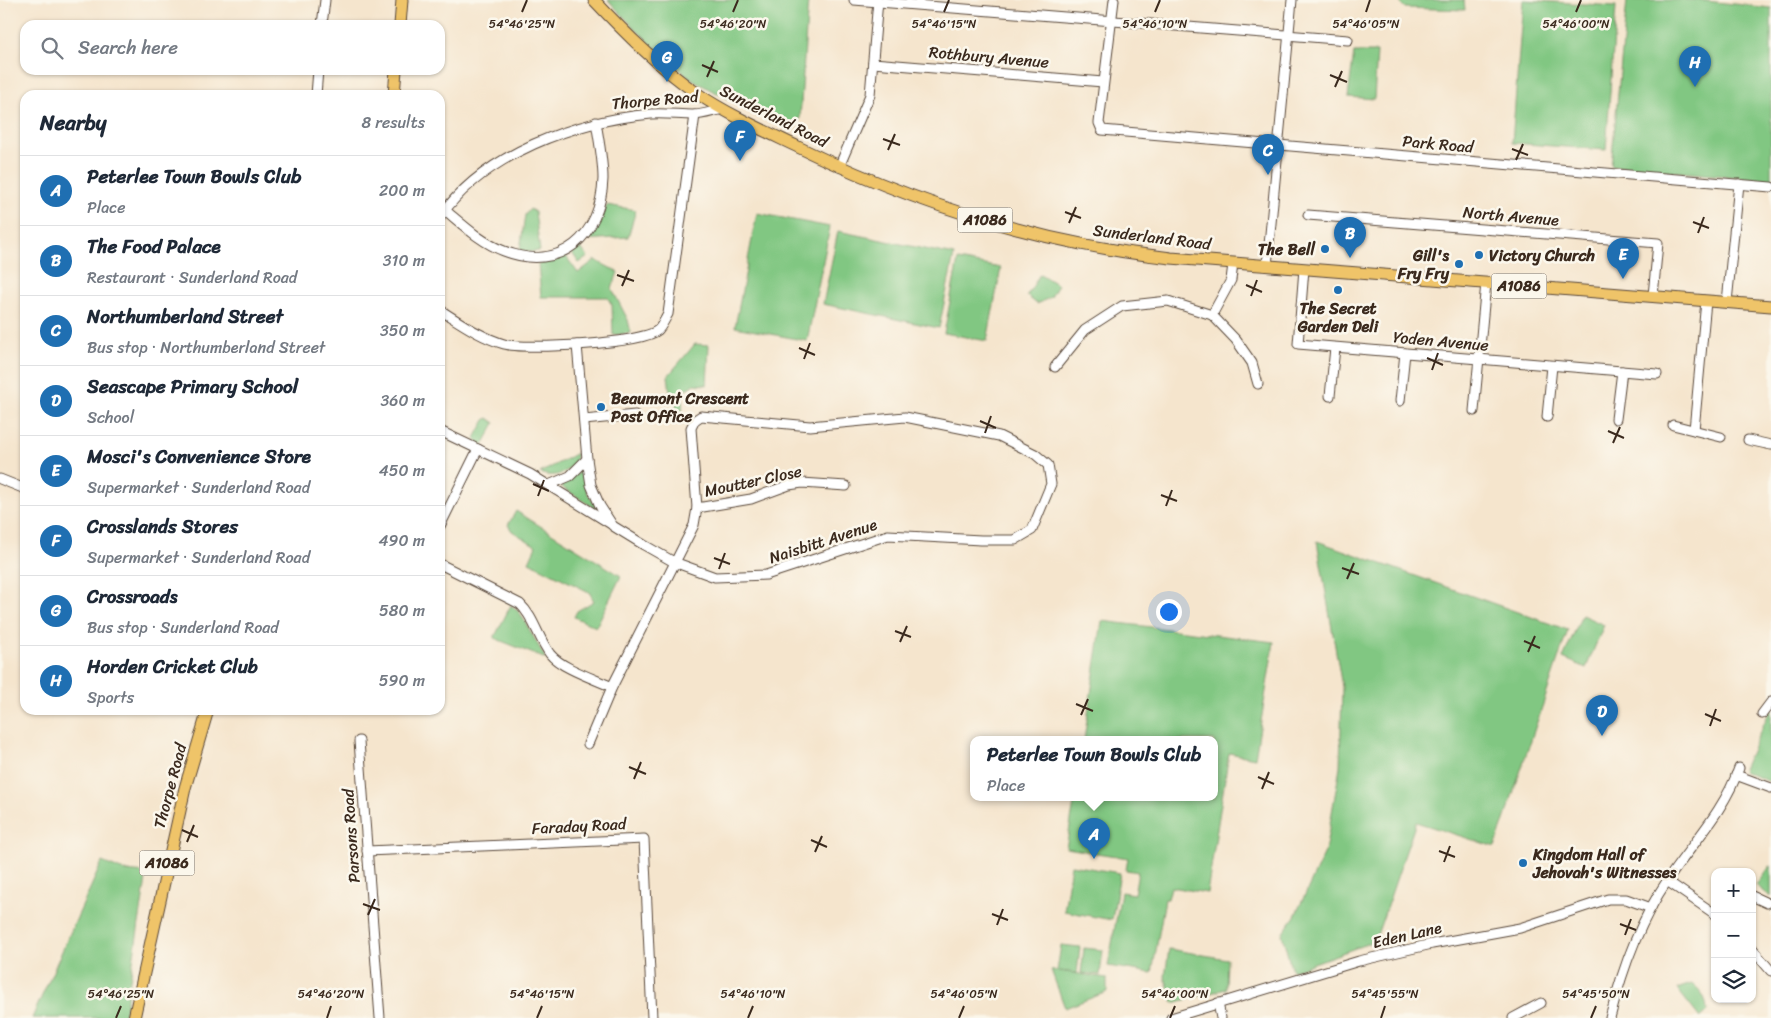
<!DOCTYPE html>
<meta charset="utf-8">
<style>
:root{--surface:#fff;--page:#f6f6f7;--text:#1f2937;--muted:#747a83;--line:#e0e1e3;--accent:#1f6fb2}
body{margin:0;font-family:Sriracha,sans-serif;background:var(--page);color:var(--text)}
.controls{position:absolute;right:15px;bottom:15px;display:grid;overflow:hidden;border-radius:10px;box-shadow:0 1px 4px #0004}
.controls button{width:45px;height:45px;display:grid;place-items:center;padding:0;border:0;border-bottom:1px solid var(--line);background:var(--surface);color:var(--text);font:25px sans-serif}
.you{position:absolute;left:1168px;top:611px;width:18px;height:18px;margin:-12px;border:4px solid #fff;border-radius:50%;background:#1a73e8;box-shadow:0 0 0 8px #1a73e833}
.badge{display:grid;place-items:center;width:32px;height:32px;border-radius:50%;background:var(--accent);color:#fff;font-size:16px;font-weight:700}
.pin{position:absolute;translate:-50% -41px;filter:drop-shadow(0 1px 2px #0008)}
.pin::after{content:'';position:absolute;top:26px;width:18px;height:15px;background:inherit;clip-path:polygon(0 0,100% 0,50% 100%)}
.popup{position:absolute;left:970px;top:736px;width:248px;height:65px;box-sizing:border-box;display:grid;place-content:center;border-radius:10px;background:var(--surface);filter:drop-shadow(0 1px 4px #0005);font-size:16px;white-space:nowrap;color:var(--muted)}
.popup b{font-size:19px;color:var(--text)}
.popup::after{content:'';position:absolute;left:50%;top:100%;margin-left:-10px;border:10px solid transparent;border-top-color:var(--surface)}
.list{margin:0;padding:0;list-style:none}
h2{display:flex;justify-content:space-between;align-items:center;height:65px;margin:0;padding:0 20px;font-size:21px}
h2 small{font-size:16px;font-weight:400;color:var(--muted)}
.list li{display:grid;grid-template-columns:32px 1fr auto;gap:15px;align-items:center;box-sizing:border-box;height:70px;padding:0 20px;border-top:1px solid var(--line)}
.list b{display:block;font-size:19px;white-space:nowrap}
.list p{margin:0;font-size:16px;white-space:nowrap;color:var(--muted)}
.list em{font-size:16px;font-style:normal;color:var(--muted)}
.icon{flex:none;width:28px;height:28px;fill:none;stroke:currentColor;stroke-width:2;stroke-linecap:round;stroke-linejoin:round}
.map{position:relative;flex:none;width:1771px;height:1018px;overflow:hidden}
.search{position:absolute;background:var(--surface);box-shadow:0 1px 4px #0004;left:20px;top:20px;width:425px;height:55px;display:flex;align-items:center;gap:12px;box-sizing:border-box;padding:0 18px;border-radius:15px;color:var(--muted);font-size:19px}
.panel{position:absolute;background:var(--surface);box-shadow:0 1px 4px #0004;left:20px;top:90px;width:425px;height:625px;border-radius:15px}
.map>svg:first-child{display:block}
.green{fill:#81c782;stroke:#5e7850}
.lines{fill:none;stroke-linecap:round;stroke-linejoin:round}
.minor-casing{stroke:#574638;stroke-width:11}
.major-casing{stroke:#574638;stroke-width:13}
.minor{stroke:#fff;stroke-width:9}
.major{stroke:#efc469;stroke-width:11}
.ticks{fill:none;stroke:#3b2a1e;stroke-width:2}
.poi-dot{fill:#1f6fb2;stroke:#fbf7ec;stroke-width:2}
.labels{text-anchor:middle;dominant-baseline:central;stroke-width:5;stroke-linejoin:round;paint-order:stroke}
.shield{fill:#fbf7ec;stroke:#75685c;stroke-width:1}
.shield-label{font-size:15px;font-weight:bold;fill:#3b2a1e}
.street-label{font-size:16px;fill:#3b2a1e;stroke:#fbf7ec}
.poi-label{font-size:16px;font-weight:bold;fill:#3b2a1e;stroke:#fbf7ec;text-anchor:start}
.ticks-label{font-size:12px;text-anchor:middle;fill:#3b2a1e;stroke:#fbf7ec;stroke-width:5;stroke-linejoin:round;paint-order:stroke}
</style>
<div class="map">
<svg width="1771" height="1018" viewBox="0 0 1771 1018">
<rect width="100%" height="100%" fill="#fbf7ec"/>
<filter id="ink" filterUnits="userSpaceOnUse"><feTurbulence type="fractalNoise" baseFrequency=".02" numOctaves="2"/><feDisplacementMap in="SourceGraphic" scale="10" xChannelSelector="R" yChannelSelector="G"/><feConvolveMatrix kernelMatrix="1 2 1 2 8 2 1 2 1" color-interpolation-filters="sRGB"/></filter>
<filter id="wash" filterUnits="userSpaceOnUse"><feTurbulence type="fractalNoise" baseFrequency=".0096" numOctaves="4" result="noise"/><feDisplacementMap in="SourceGraphic" scale="20" xChannelSelector="R" yChannelSelector="G"/><feGaussianBlur stdDeviation="1.12" result="paint"/><feColorMatrix in="noise" values="0 0 0 0 0 0 0 0 0 0 0 0 0 0 0 0 0 1.4 0 .05"/><feComposite in="paint" operator="in"/></filter>
<g filter="url(#wash)">
<rect width="100%" height="100%" fill="#f5e5cd"/>
<!-- green -->
<g class="green">
<path d="M 608,0 L 808,0 L 800,118 L 795,127 C 762,112 714,96 685,74 C 657,52 632,26 608,0 Z"/>
<polygon points="1401,0 1464,0 1465,10 1405,8 1401,4"/>
<polygon points="1523,0 1616,6 1606,150 1512,143"/>
<polygon points="1627,0 1697,0 1771,8 1771,180 1611,166"/>
<polygon points="1354,52 1377,52 1374,99 1348,97"/>
<polygon points="607,205 636,210 628,237 587,240 599,222"/>
<polygon points="530,209 535,212 540,251 530,252 520,250 525,215"/>
<polygon points="757,213 830,227 807,341 735,327"/>
<polygon points="838,231 954,255 939,328 823,304"/>
<polygon points="580,247 588,257 579,263 572,253"/>
<polygon points="565,255 578,273 595,260 618,272 612,289 628,320 631,333 613,335 612,305 607,297 541,297 538,264"/>
<polygon points="958,260 1001,268 987,341 944,333"/>
<polygon points="1040,274 1058,285 1051,297 1037,304 1027,296"/>
<polygon points="695,344 709,345 707,385 694,384 682,392 683,424 678,424 675,397 670,392 668,376"/>
<polygon points="488,418 495,423 483,445 479,445 475,438 485,420"/>
<path d="M 577,453 C 574,471 557,480 540,473 Z"/>
<polygon points="582,470 587,492 599,511 560,486"/>
<polygon points="516,511 621,576 596,627 574,617 577,611 594,601 589,592 529,562 536,546 512,531 508,525"/>
<polygon points="1317,541 1568,630 1495,847 1416,822 1375,941 1292,971 1282,934 1295,916 1325,852 1340,767 1342,687"/>
<polygon points="511,605 520,613 546,659 494,638"/>
<polygon points="1582,615 1604,625 1586,668 1563,658"/>
<polygon points="1102,621 1274,642 1255,758 1229,753 1207,893 1171,887 1168,899 1165,899 1152,973 1108,966 1121,892 1134,894 1138,872 1126,870 1128,858 1066,848 1075,798 1214,798 1214,740 1084,740"/>
<polygon points="1771,708 1771,782 1742,771"/>
<polygon points="102,862 124,871 147,873 124,1018 32,1018"/>
<polygon points="1071,865 1120,873 1112,920 1064,911"/>
<polygon points="1771,865 1771,897 1756,885"/>
<polygon points="1061,945 1080,947 1077,973 1059,971 1107,978 1107,992 1065,1008 1051,970 1057,971"/>
<polygon points="1084,948 1103,950 1100,975 1081,973"/>
<polygon points="1169,949 1227,959 1226,989 1173,1003 1165,977"/>
<path d="M 1691,984 C 1702,989 1707,1000 1707,1012 L 1700,1018 L 1677,989 Z"/>
</g>
</g>
<g filter="url(#ink)">
<g class="lines">
<!-- minor casing -->
<g class="minor-casing">
<g id="minor">
<polyline points="854,0 1348,40"/>
<polyline points="1114,0 1099,123 1102,130 1771,187"/>
<polyline points="322,25 325,0"/>
<polyline points="873,63 1103,82"/>
<polyline points="316,95 318,70"/>
<polyline points="839,167 870,95 878,0"/>
<path d="M 445,210 C 463,225 482,243 504,251 C 561,273 601,236 603,179 C 603,160 599,141 596,122"/>
<polyline points="1308,215 1658,243 1653,296"/>
<path d="M 440,217 C 485,153 575,121 651,114 C 665,113 679,115 693,115 C 703,115 713,111 723,109"/>
<polyline points="1267,266 1292,0"/>
<polyline points="1304,269 1298,344 1657,374"/>
<polyline points="1727,302 1739,184"/>
<path d="M 440,310 C 461,323 480,337 504,344 C 525,350 642,344 658,330 C 662,326 665,319 668,314 L 695,115"/>
<polyline points="1212,315 1231,280 1233,264"/>
<polyline points="577,345 587,459 591,485 600,506 613,526 644,545 674,562 715,577 766,575 888,535 981,540 1015,540 1032,530 1051,484 1048,465 1035,454 999,436 905,417 810,426 701,416 695,420 691,428 697,508 694,525 612,687 588,744"/>
<polyline points="1055,367 1085,330 1122,306 1168,301 1212,315 1236,340 1252,363 1258,384"/>
<polyline points="1330,396 1335,348"/>
<polyline points="1400,401 1405,353"/>
<polyline points="1474,411 1486,283"/>
<polyline points="1547,417 1552,366"/>
<polyline points="1616,419 1622,371"/>
<polyline points="584,420 635,415"/>
<polyline points="1673,425 1721,437"/>
<polyline points="1694,430 1706,301"/>
<polyline points="440,431 530,474 611,524"/>
<polyline points="1748,440 1771,445"/>
<polyline points="0,479 25,489"/>
<polyline points="549,485 570,476 587,459"/>
<polyline points="697,508 751,499 789,485 802,483 846,486"/>
<polyline points="440,526 478,449"/>
<path d="M 440,564 L 520,604 C 534,617 538,638 550,654 C 561,668 595,679 612,687"/>
<polyline points="1762,714 1771,702"/>
<polyline points="359,741 380,1018"/>
<polyline points="1736,775 1771,788"/>
<polyline points="367,851 644,839 652,1018"/>
<polyline points="1667,881 1715,914"/>
<polyline points="1752,896 1767,903"/>
<polyline points="1752,949 1771,971"/>
<polyline points="1218,1003 1221,1018"/>
<polyline points="1171,1018 1359,961 1432,944 1520,928 1608,899 1626,899 1651,908"/>
<polyline points="1513,1018 1541,1003"/>
<path d="M 1610,1018 C 1622,970 1639,922 1667,881 C 1691,845 1725,810 1739,768"/>
</g>
</g>
<!-- major casing -->
<g class="major-casing">
<g id="major">
<path d="M 594,0 C 626,34 659,67 698,94 C 729,115 765,131 798,147 C 916,204 1041,244 1171,258 L 1771,306"/>
<polyline points="400,25 402,0"/>
<polyline points="394,95 396,70"/>
<polyline points="134,1018 185,788 208,710"/>
</g>
</g>
<!-- minor -->
<use href="#minor" class="minor"/>
<!-- major -->
<use href="#major" class="major"/>
</g>
</g>
<!-- ticks -->
<path class="ticks" d="M 522,12 L 527,0M 733,12 L 738,0M 944,12 L 949,0M 1155,12 L 1160,0M 1366,12 L 1370,0M 1576,12 L 1581,0M 702,65 L 718,72M 1330,75 L 1347,82M 707,77 L 714,61M 1335,87 L 1342,71M 883,139 L 900,145M 1512,149 L 1528,155M 888,150 L 895,134M 1516,160 L 1523,144M 1065,212 L 1081,218M 1693,222 L 1709,228M 1069,223 L 1076,207M 1698,233 L 1704,217M 617,275 L 634,281M 1246,285 L 1262,292M 622,286 L 629,270M 1251,296 L 1257,280M 799,348 L 815,355M 1427,358 L 1443,365M 804,359 L 810,343M 1432,370 L 1438,353M 980,421 L 996,428M 1608,431 L 1624,438M 985,433 L 991,416M 1613,443 L 1620,427M 533,484 L 549,491M 1161,495 L 1177,501M 538,496 L 544,480M 1166,506 L 1172,490M 714,558 L 730,564M 1342,568 L 1359,574M 719,569 L 725,553M 1347,579 L 1354,563M 895,631 L 911,637M 1524,641 L 1540,648M 900,642 L 907,626M 1528,652 L 1535,636M 1076,704 L 1093,711M 1705,714 L 1721,721M 1081,715 L 1088,699M 1710,726 L 1716,709M 629,767 L 646,774M 1258,777 L 1274,784M 634,779 L 641,762M 1262,789 L 1269,772M 182,830 L 198,837M 811,840 L 827,847M 187,842 L 194,825M 1439,851 L 1455,857M 815,852 L 822,836M 1444,862 L 1450,846M 363,904 L 380,910M 992,914 L 1008,920M 368,915 L 375,899M 1620,924 L 1636,930M 997,925 L 1003,909M 1625,935 L 1631,919M 116,1018 L 121,1006M 327,1018 L 331,1006M 537,1018 L 542,1006M 748,1018 L 753,1006M 959,1018 L 964,1006M 1170,1018 L 1175,1006M 1381,1018 L 1385,1006M 1591,1018 L 1596,1006"/>
<!-- markers -->
<g class="poi-dot">
<circle cx="1325" cy="249" r="5"/>
<circle cx="1479" cy="255" r="5"/>
<circle cx="1459" cy="264" r="5"/>
<circle cx="1338" cy="290" r="5"/>
<circle cx="601" cy="407" r="5"/>
<circle cx="1523" cy="863" r="5"/>
</g>
<g class="labels">
<!-- shield labels -->
<g class="shield">
<rect x="957.5" y="207.5" width="55" height="25" rx="4"/>
<rect x="1491.5" y="273.5" width="55" height="25" rx="4"/>
<rect x="139.5" y="850.5" width="55" height="25" rx="4"/>
</g>
<g class="shield-label">
<text x="985" y="220">A1086</text>
<text x="1519" y="286">A1086</text>
<text x="167" y="863">A1086</text>
</g>
<!-- street labels -->
<g class="street-label">
<text transform="translate(989 57) rotate(5)">Rothbury Avenue</text>
<text transform="translate(655 100) rotate(-5)">Thorpe Road</text>
<text transform="translate(774 116) rotate(27)">Sunderland Road</text>
<text transform="translate(1438 144) rotate(5)">Park Road</text>
<text transform="translate(1511 216) rotate(5)">North Avenue</text>
<text transform="translate(1152 237) rotate(7)">Sunderland Road</text>
<text transform="translate(1441 341) rotate(5)">Yoden Avenue</text>
<text transform="translate(753 481) rotate(-12)">Moutter Close</text>
<text transform="translate(823 541) rotate(-18)">Naisbitt Avenue</text>
<text transform="translate(170 786) rotate(-75)">Thorpe Road</text>
<text transform="translate(579 826) rotate(-3)">Faraday Road</text>
<text transform="translate(351 836) rotate(-94)">Parsons Road</text>
<text transform="translate(1407 935) rotate(-13)">Eden Lane</text>
</g>
<!-- poi labels -->
<g class="poi-label">
<text x="1315" y="249" text-anchor="end">The Bell</text>
<text x="1449" y="255" text-anchor="end">Gill's<tspan x="1449" dy="18">Fry Fry</tspan></text>
<text x="1489" y="255">Victory Church</text>
<text x="1338" y="308" text-anchor="middle">The Secret<tspan x="1338" dy="18">Garden Deli</tspan></text>
<text x="611" y="398">Beaumont Crescent<tspan x="611" dy="18">Post Office</tspan></text>
<text x="1533" y="854">Kingdom Hall of<tspan x="1533" dy="18">Jehovah's Witnesses</tspan></text>
</g>
</g>
<g class="ticks-label">
<text x="522" y="28">54°46'25"N</text>
<text x="733" y="28">54°46'20"N</text>
<text x="1576" y="28">54°46'00"N</text>
<text x="944" y="28">54°46'15"N</text>
<text x="1155" y="28">54°46'10"N</text>
<text x="1366" y="28">54°46'05"N</text>
<text x="121" y="998">54°46'25"N</text>
<text x="331" y="998">54°46'20"N</text>
<text x="542" y="998">54°46'15"N</text>
<text x="753" y="998">54°46'10"N</text>
<text x="964" y="998">54°46'05"N</text>
<text x="1175" y="998">54°46'00"N</text>
<text x="1385" y="998">54°45'55"N</text>
<text x="1596" y="998">54°45'50"N</text>
</g>
</svg>
<div class="controls">
<button>+</button>
<button>−</button>
<button><svg class="icon" aria-label="layers" viewBox="0 0 24 24"><path d="M12 4l9 5-9 5-9-5zM3 14l9 5 9-5"/></svg></button>
</div>
<div class="you"></div>
<div class="pin badge" style="left:1094px;top:859px">A</div>
<div class="popup"><b>Peterlee Town Bowls Club</b>Place</div>
<div class="pin badge" style="left:1350px;top:258px">B</div>
<div class="pin badge" style="left:1268px;top:175px">C</div>
<div class="pin badge" style="left:1602px;top:736px">D</div>
<div class="pin badge" style="left:1623px;top:279px">E</div>
<div class="pin badge" style="left:740px;top:161px">F</div>
<div class="pin badge" style="left:667px;top:82px">G</div>
<div class="pin badge" style="left:1695px;top:87px">H</div>
<div class="search"><svg class="icon" aria-label="search" viewBox="0 0 24 24"><circle cx="10" cy="10" r="6"/><path d="M15 15l6 6"/></svg>Search here</div>
<section class="panel">
<h2>Nearby<small>8 results</small></h2>
<ul class="list">
<li><span class="badge">A</span><div><b>Peterlee Town Bowls Club</b><p>Place</p></div><em>200 m</em></li>
<li><span class="badge">B</span><div><b>The Food Palace</b><p>Restaurant · Sunderland Road</p></div><em>310 m</em></li>
<li><span class="badge">C</span><div><b>Northumberland Street</b><p>Bus stop · Northumberland Street</p></div><em>350 m</em></li>
<li><span class="badge">D</span><div><b>Seascape Primary School</b><p>School</p></div><em>360 m</em></li>
<li><span class="badge">E</span><div><b>Mosci's Convenience Store</b><p>Supermarket · Sunderland Road</p></div><em>450 m</em></li>
<li><span class="badge">F</span><div><b>Crosslands Stores</b><p>Supermarket · Sunderland Road</p></div><em>490 m</em></li>
<li><span class="badge">G</span><div><b>Crossroads</b><p>Bus stop · Sunderland Road</p></div><em>580 m</em></li>
<li><span class="badge">H</span><div><b>Horden Cricket Club</b><p>Sports</p></div><em>590 m</em></li>
</ul>
</section>
</div>
